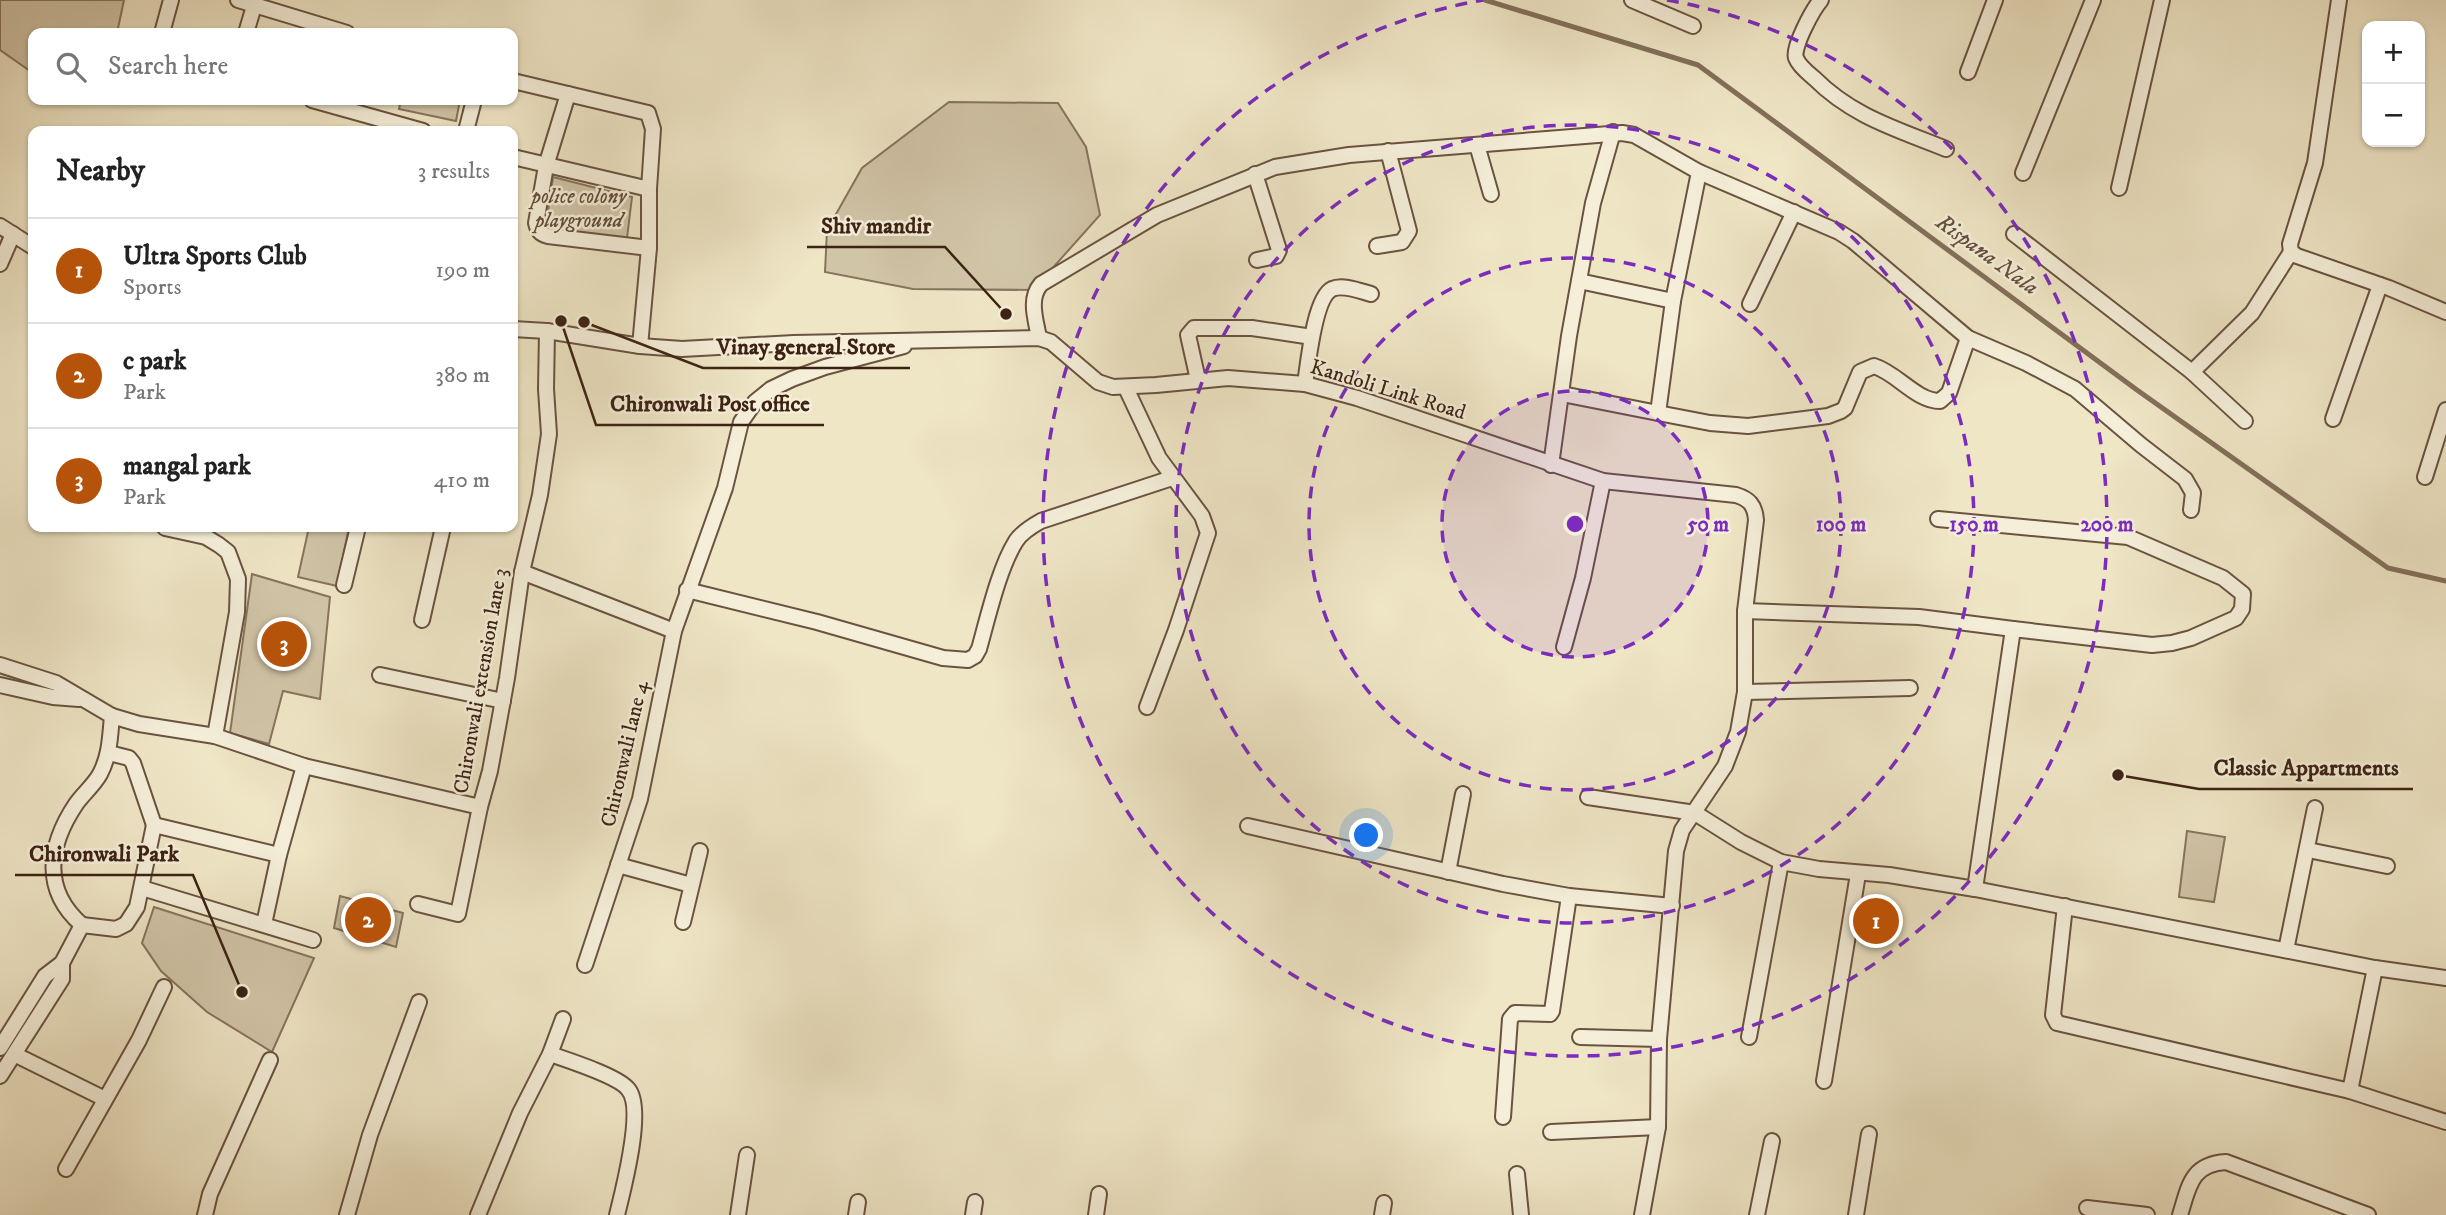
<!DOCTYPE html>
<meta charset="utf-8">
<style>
:root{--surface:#fff;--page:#f6f6f6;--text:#222;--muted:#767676;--line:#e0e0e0;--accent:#b45309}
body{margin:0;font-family:"IM FELL DW Pica",serif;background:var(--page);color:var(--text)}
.controls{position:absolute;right:21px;top:21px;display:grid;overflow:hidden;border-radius:14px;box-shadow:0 2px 5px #0004}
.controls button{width:63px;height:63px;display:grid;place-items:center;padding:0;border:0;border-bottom:2px solid var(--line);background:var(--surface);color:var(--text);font:35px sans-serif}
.you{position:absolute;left:1367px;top:836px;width:24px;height:24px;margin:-18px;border:5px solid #fff;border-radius:50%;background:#1a73e8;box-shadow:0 0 0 10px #1a73e833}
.badge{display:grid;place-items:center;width:46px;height:46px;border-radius:50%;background:var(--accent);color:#fff;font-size:23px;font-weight:700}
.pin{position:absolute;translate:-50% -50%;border:4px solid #fff;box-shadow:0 2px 7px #0006}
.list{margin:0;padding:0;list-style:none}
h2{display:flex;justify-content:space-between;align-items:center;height:91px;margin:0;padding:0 28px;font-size:30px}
h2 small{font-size:23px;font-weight:400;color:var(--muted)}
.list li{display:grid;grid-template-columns:46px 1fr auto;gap:21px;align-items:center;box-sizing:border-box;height:105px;padding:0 28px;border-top:2px solid var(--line)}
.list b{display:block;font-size:26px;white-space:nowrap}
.list p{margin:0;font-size:23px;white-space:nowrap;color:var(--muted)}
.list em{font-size:23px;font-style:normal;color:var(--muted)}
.icon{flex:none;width:38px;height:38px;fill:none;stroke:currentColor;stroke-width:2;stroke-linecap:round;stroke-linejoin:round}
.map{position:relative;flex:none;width:2446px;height:1215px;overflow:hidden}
.search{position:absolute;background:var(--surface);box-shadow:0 2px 5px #0004;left:28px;top:28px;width:490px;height:77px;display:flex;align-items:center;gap:18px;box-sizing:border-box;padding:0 24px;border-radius:14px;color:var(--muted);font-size:26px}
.panel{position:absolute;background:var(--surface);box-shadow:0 2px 5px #0004;left:28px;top:126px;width:490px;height:406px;border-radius:14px}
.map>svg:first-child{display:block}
.green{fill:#d1c5a8;stroke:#87745e;stroke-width:2}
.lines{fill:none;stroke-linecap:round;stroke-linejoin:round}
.stream{stroke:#836f5a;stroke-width:5}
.street-casing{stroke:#6a5340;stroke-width:18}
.street{stroke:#f5efda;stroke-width:14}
.ring{fill:none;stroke:#7b2cbf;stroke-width:3.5;stroke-dasharray:12 9}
.labels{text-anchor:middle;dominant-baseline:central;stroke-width:5;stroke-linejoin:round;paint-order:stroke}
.park-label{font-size:21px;font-style:italic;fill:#624b39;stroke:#f5efda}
.street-label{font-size:21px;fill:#3d2214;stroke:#f5efda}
.water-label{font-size:23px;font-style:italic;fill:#664f3d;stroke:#f5efda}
.centre{fill:#7b2cbf;stroke:#f5efda;stroke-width:3.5}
.ring-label{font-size:21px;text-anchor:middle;font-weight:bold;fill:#7b2cbf;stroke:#f5efda;stroke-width:5;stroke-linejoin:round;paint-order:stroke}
.leader{fill:none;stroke:#3d2214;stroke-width:2.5}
.callout-dot{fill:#3d2214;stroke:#f5efda;stroke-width:2.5}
.callout-label{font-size:23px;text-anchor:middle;font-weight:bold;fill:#3d2214;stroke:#f5efda;stroke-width:5;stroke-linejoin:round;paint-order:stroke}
</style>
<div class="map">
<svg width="2446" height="1215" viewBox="0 0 2446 1215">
<rect width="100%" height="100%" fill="#efe6c6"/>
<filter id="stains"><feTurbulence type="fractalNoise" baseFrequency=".00286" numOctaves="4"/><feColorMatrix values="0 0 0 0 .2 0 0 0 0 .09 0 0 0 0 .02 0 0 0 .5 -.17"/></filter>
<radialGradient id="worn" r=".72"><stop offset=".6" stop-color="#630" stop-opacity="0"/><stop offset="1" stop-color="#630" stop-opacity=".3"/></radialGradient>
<!-- green -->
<g class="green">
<polygon points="0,0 124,0 117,33 33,33 33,73 0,50"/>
<polygon points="401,100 460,100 456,121 399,109"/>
<polygon points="949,102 1058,103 1086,147 1100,215 1033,290 913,289 825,272 827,230 862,168"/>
<polygon points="553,177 632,197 627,238 545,231"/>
<polygon points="309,527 349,527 337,586 298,577"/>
<polygon points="252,574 330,597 320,699 283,691 269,744 230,733"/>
<polygon points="2187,831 2225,837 2214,902 2179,897"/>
<polygon points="340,896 403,913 396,947 334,928"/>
<polygon points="154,907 314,958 272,1052 207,1012 161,971 142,943"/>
</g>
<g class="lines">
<!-- stream -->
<polyline class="stream" points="1485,0 1698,65 2137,390 2388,568 2446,581"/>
<!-- street casing -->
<g class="street-casing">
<g id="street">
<polyline points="238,0 347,33"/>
<polyline points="1632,0 1693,26"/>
<path d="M 1821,0 C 1813,9 1792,48 1796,58 C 1799,66 1808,73 1814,78 C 1853,117 1897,129 1946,149"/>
<polyline points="2339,0 2315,163 2290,244 2291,252 2297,256 2389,288 2446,312"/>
<polyline points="162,33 171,0"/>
<polyline points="246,33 254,6"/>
<polyline points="1968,72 1995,0"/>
<polyline points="513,81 648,113 653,129 649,189"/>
<path d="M 568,94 L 546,166 L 536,223 C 538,231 540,234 548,236 L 649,248"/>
<polyline points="312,100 423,131"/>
<polyline points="466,131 474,100"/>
<polyline points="1477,145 1491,194"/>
<polyline points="513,157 649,189 649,248 640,346"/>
<polyline points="2023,173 2093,0"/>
<polyline points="1255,174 1279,250 1276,256 1257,260"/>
<polyline points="2119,188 2162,0"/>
<polyline points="0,226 33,247"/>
<polyline points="2014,234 2192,372 2245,421"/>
<polyline points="1377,246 1402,242 1409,231 1388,151"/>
<polyline points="0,264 13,234"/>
<polyline points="1579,281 1673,301"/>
<polyline points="1750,304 1794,212"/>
<path d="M 513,329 L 547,331 L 640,346 L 682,349 L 794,343 L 1039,338 L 1051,342 L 1098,382 L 1113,387 L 1156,385 L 1228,378 L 1305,384 L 1357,398 L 1603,481 L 1736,495 C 1749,499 1755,505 1756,520 L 1745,611 L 1745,692 L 1738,732 L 1725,766 L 1682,830 L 1676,851 L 1659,1039 L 1658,1127 L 1642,1215"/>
<path d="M 1039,338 C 1036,320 1028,299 1041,284 L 1157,215 L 1275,167 L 1349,155 L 1622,133 L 1634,135 L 1699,172 L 1839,232 L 1853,241 L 1968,338 L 2026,363 L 2075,389 L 2141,445 L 2185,479 L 2193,493 L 2191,510"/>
<polyline points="2192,372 2252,313 2291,252"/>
<polyline points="1198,380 1188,335 1194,328 1252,328 1312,337"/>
<path d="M 1305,384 C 1308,365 1314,298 1332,289 C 1343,284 1360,291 1371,294"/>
<polyline points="1126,388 1159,458 1202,516 1208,533 1176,630 1147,707"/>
<polyline points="1562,394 1658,413 1673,301 1699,172"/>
<path d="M 1658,413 L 1710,423 L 1748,426 L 1828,416 L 1841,411 L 1845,408 L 1860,372 L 1874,366 C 1897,373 1916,401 1940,401 L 1949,393 L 1968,338"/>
<polyline points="2333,419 2380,285"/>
<polyline points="1551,465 1569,336 1593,203 1613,132"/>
<polyline points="2425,477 2446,410"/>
<polyline points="1938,519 2128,537 2223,578 2243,594 2242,609 2236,618 2191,638 2172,643 2152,645 2013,629 1975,889"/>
<polyline points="522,572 674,631"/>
<polyline points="344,585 358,527"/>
<path d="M 687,590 L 817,622 L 943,658 L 968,660 L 975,656 L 979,649 C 988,617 999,568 1016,541 C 1022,532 1032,526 1041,521 L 1172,478"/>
<polyline points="1745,611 1919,617 2013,629"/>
<polyline points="422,620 443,527"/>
<polyline points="1564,647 1583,578 1603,481"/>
<path d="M 0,665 L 56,683 L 112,716 C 110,736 110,755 100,774 C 94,785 83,794 76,804 C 48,846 42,890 82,925 L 62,963 L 45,976 L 0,1048"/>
<polyline points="380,675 503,701"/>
<polyline points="0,685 53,697 79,699"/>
<polyline points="1745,692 1910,688"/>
<polyline points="112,716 139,724 215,736 237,612 238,579 228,552 219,545 206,537 165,528"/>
<polyline points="215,736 304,766 480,807"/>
<polyline points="109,753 129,758 133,763 154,825"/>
<polyline points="1588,797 1695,813 1741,842 1781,862 1819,869 1889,875 1975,889 2375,968 2446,978"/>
<polyline points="1248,826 1503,884 1569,896 1672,906"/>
<polyline points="2308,850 2387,866"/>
<polyline points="618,865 691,885"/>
<polyline points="1448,872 1463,794"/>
<polyline points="142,888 313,940"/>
<polyline points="418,904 458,914 480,807 490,771 507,678 522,572 540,495 549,434 546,389 547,331"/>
<polyline points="2065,906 2053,1015 2057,1023 2350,1091 2375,968"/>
<polyline points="683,922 700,851"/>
<polyline points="264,924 279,855"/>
<polyline points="82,925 116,929 126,924 137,907 154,825 279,855 304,766"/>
<polyline points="2286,950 2315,808"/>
<polyline points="585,965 640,799 674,631 725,488 741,422 755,402 771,389 792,379 825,367 904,346"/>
<polyline points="1580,1037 1659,1039"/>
<polyline points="1749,1037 1781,862"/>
<path d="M 550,1054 C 567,1060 618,1076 628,1089 C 645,1108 623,1190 617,1215"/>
<polyline points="16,1055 105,1099"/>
<polyline points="0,1076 62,979 62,963"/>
<polyline points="1824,1081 1858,874"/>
<polyline points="2350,1091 2446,1122"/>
<polyline points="1503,1117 1510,1019 1515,1013 1550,1014 1552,1011 1569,896"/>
<polyline points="1551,1132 1658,1127"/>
<polyline points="66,1169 139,1040 164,987"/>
<polyline points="1517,1174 1521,1215"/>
<polyline points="2087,1208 2147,1215"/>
<polyline points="205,1215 210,1194 270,1060"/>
<polyline points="347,1215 370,1135 419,1002"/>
<polyline points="478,1215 520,1113 550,1054 563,1019"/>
<polyline points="738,1215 747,1155"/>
<polyline points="856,1215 858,1202"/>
<polyline points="973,1215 975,1202"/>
<polyline points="1096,1215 1099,1194"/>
<polyline points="1382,1215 1384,1203"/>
<polyline points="1757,1215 1772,1141"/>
<polyline points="1856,1215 1869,1134"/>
<path d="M 2180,1215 C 2189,1186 2191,1164 2226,1162 L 2368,1215"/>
</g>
</g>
<!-- street -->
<use href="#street" class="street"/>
</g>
<!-- distance rings -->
<circle cx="1575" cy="524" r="133" fill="#7b2cbf" fill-opacity=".12"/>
<g class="ring">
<circle cx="1575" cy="524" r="133"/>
<circle cx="1575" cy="524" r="266"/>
<circle cx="1575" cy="524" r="399"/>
<path d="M1667 0A532 532 0 1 1 1483 0"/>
</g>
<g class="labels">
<!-- park labels -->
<g class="park-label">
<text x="579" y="197">police colony<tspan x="579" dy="24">playground</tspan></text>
</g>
<!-- street labels -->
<g class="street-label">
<text transform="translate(1388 390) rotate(17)">Kandoli Link Road</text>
<text transform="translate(481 681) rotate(-80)">Chironwali extension lane 3</text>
<text transform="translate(625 754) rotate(-77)">Chironwali lane 4</text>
</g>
<!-- water labels -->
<g class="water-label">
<text transform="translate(1987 255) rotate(36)">Rispana Nala</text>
</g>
</g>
<circle cx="1575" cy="524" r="10" class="centre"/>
<g class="ring-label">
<text x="1708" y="531">50 m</text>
<text x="1841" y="531">100 m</text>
<text x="1974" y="531">150 m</text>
<text x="2107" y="531">200 m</text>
</g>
<!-- callouts -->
<path class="leader" d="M1006 314L945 247H807M584 322L703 368H910M561 321L596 425H824M2118 775L2199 789H2413M242 992L193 875H15"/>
<g class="callout-dot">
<circle cx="1006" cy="314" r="7"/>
<circle cx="584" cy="322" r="7"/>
<circle cx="561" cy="321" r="7"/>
<circle cx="2118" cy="775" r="7"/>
<circle cx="242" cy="992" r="7"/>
</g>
<g class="callout-label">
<text x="876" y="233">Shiv mandir</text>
<text x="806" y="354">Vinay general Store</text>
<text x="710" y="411">Chironwali Post office</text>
<text x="2306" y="775">Classic Appartments</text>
<text x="104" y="861">Chironwali Park</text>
</g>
<rect width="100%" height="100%" filter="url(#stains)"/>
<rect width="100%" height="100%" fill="url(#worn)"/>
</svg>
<div class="controls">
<button>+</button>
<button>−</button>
</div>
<div class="you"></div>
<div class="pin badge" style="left:1876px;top:921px">1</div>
<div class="pin badge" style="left:368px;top:920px">2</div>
<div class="pin badge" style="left:284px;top:644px">3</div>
<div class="search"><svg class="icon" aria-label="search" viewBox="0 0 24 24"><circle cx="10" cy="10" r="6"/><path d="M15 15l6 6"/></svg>Search here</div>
<section class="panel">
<h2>Nearby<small>3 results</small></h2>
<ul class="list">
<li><span class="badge">1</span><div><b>Ultra Sports Club</b><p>Sports</p></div><em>190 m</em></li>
<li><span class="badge">2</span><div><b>c park</b><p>Park</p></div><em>380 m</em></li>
<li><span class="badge">3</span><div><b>mangal park</b><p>Park</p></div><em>410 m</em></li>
</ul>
</section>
</div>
